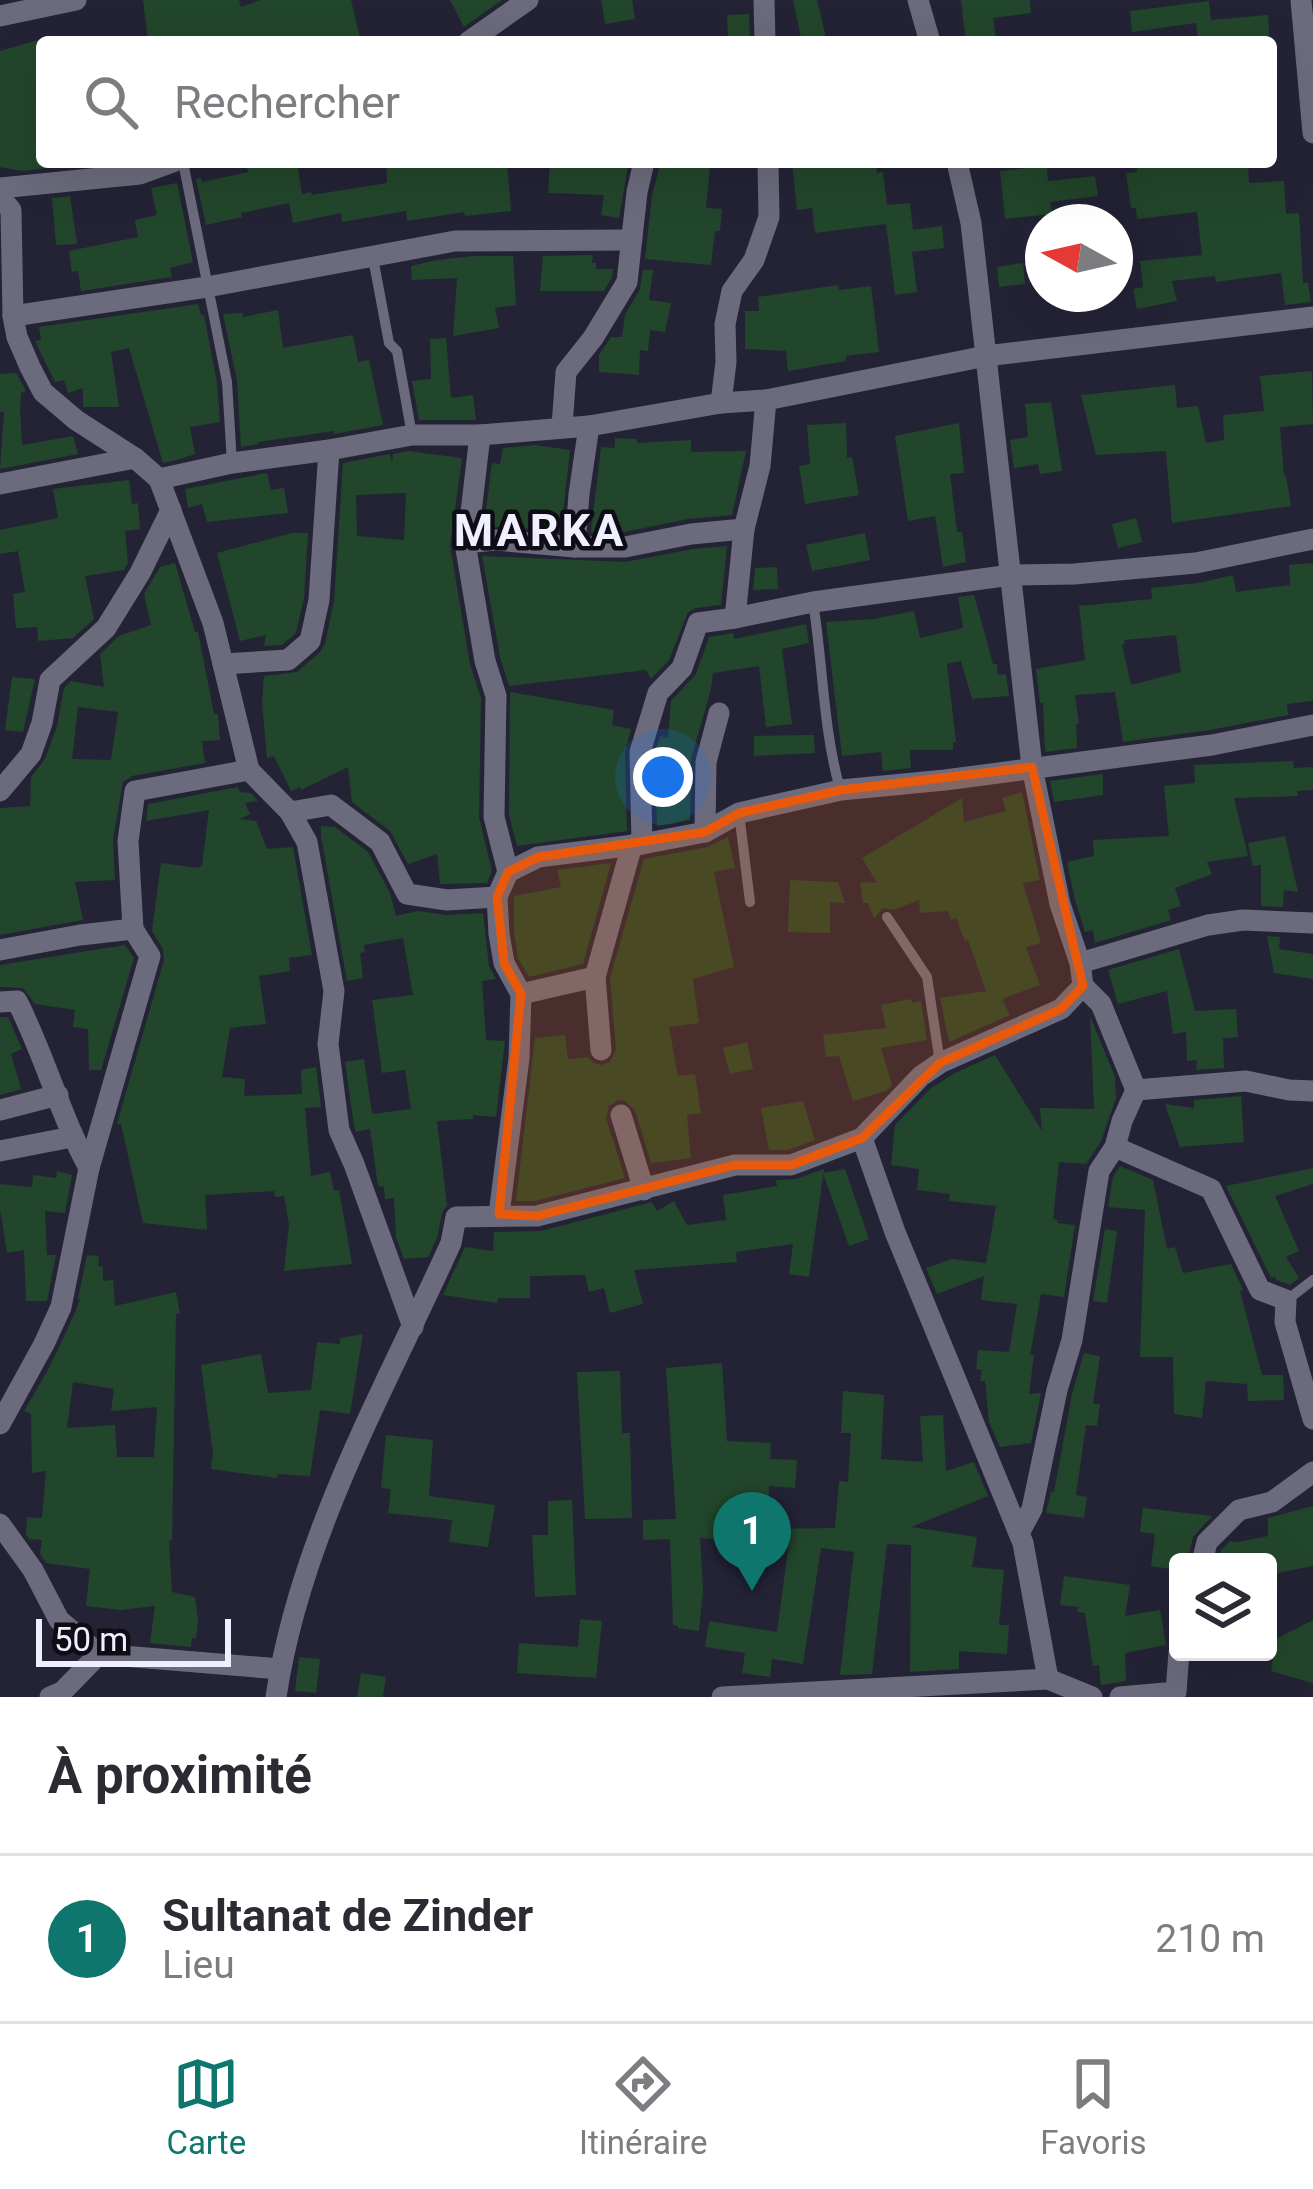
<!DOCTYPE html>
<html lang="fr">
<meta charset="utf-8">
<style>
:root{--surface:#fff;--page:#f2f2f3;--text:#2b2b33;--muted:#7c7c81;--line:#e1e1e2;--accent:#0f766e}
body{margin:0;font-family:Roboto,sans-serif;background:var(--page);color:var(--text)}
.controls{position:absolute;right:36px;bottom:36px;display:grid;overflow:hidden;border-radius:12px;box-shadow:0 12px 48px #0002}
.controls button{width:108px;height:108px;display:grid;place-items:center;padding:0;border:0;border-bottom:3px solid var(--line);background:var(--surface);color:var(--text);font:60px sans-serif}
.compass{position:absolute;left:1025px;top:204px;width:108px;height:108px;border-radius:50%;background:var(--surface);box-shadow:0 12px 48px #0002;rotate:278deg}
.scale{position:absolute;left:36px;bottom:30px;width:195px;box-sizing:border-box;padding-left:12px;border:6px solid #efeffd;border-top:0;font-size:33px;line-height:42px;white-space:nowrap;color:#efeffd;-webkit-text-stroke:9px #0e0d16;paint-order:stroke}
.you{position:absolute;left:663px;top:777px;width:42px;height:42px;margin:-30px;border:9px solid #fff;border-radius:50%;background:#1a73e8;box-shadow:0 0 0 18px #1a73e833}
.badge{display:grid;place-items:center;width:78px;height:78px;border-radius:50%;background:var(--accent);color:#fff;font-size:39px;font-weight:700}
.pin{position:absolute;translate:-50% -99px;filter:drop-shadow(0 3px 6px #0008)}
.pin::after{content:'';position:absolute;top:63px;width:42px;height:36px;background:inherit;clip-path:polygon(0 0,100% 0,50% 100%)}
.list{margin:0;padding:0;list-style:none}
h2{display:flex;justify-content:space-between;align-items:center;height:156px;margin:0;padding:0 48px;font-size:51px}
h2 small{font-size:39px;font-weight:400;color:var(--muted)}
.list li{display:grid;grid-template-columns:78px 1fr auto;gap:36px;align-items:center;box-sizing:border-box;height:168px;padding:0 48px;border-top:3px solid var(--line)}
.list b{display:block;font-size:45px;white-space:nowrap}
.list p{margin:0;font-size:39px;white-space:nowrap;color:var(--muted)}
.list em{font-size:39px;font-style:normal;color:var(--muted)}
.icon{flex:none;width:66px;height:66px;fill:none;stroke:currentColor;stroke-width:2;stroke-linecap:round;stroke-linejoin:round}
.map{position:relative;flex:none;width:1313px;height:1697px;overflow:hidden}
.search{position:absolute;background:var(--surface);box-shadow:0 12px 48px #0002;left:36px;right:36px;top:36px;height:132px;display:flex;align-items:center;gap:30px;box-sizing:border-box;padding:0 42px;border-radius:12px;color:var(--muted);font-size:45px}
.sheet{height:324px;background:var(--surface)}
nav{display:flex;justify-content:space-around;align-items:center;box-sizing:border-box;height:168px;border-top:3px solid var(--line);background:var(--surface);font-size:33px;color:var(--muted)}
nav a{display:grid;justify-items:center;gap:6px}
nav .on{color:var(--accent)}
.map>svg:first-child{display:block}
.building{fill:#22462b;fill-rule:evenodd}
.lines{fill:none;stroke-linecap:round;stroke-linejoin:round}
.service{stroke:#6b6b7d;stroke-width:10}
.minor{stroke:#6b6b7d;stroke-width:21}
.marked{fill:#e8590c;fill-opacity:0.2;stroke:#e8590c;stroke-width:9;stroke-linejoin:round}
.labels{text-anchor:middle;dominant-baseline:central;stroke-width:9;stroke-linejoin:round;paint-order:stroke}
.district-label{font-size:45px;font-weight:bold;letter-spacing:3px;fill:#efeffd;stroke:#0e0d16}
</style>
<div class="map">
<svg width="1313" height="1697" viewBox="0 0 1313 1697">
<rect width="100%" height="100%" fill="#242336"/>
<!-- building -->
<g class="building">
<polygon points="143,0 239,0 241,7 261,0 351,0 361,42 190,42 189,36 148,40"/>
<polygon points="450,0 502,0 464,27"/>
<polygon points="601,0 632,0 635,19 605,24"/>
<polygon points="793,0 817,0 827,42 802,42"/>
<polygon points="961,0 1030,0 1031,13 993,18 996,39 966,42"/>
<polygon points="1209,1 1211,20 1268,15 1269,36 1198,42 1196,23 1132,32 1130,11"/>
<polygon points="749,14 750,42 728,42 727,15"/>
<polygon points="42,39 42,169 22,171 0,167 0,51"/>
<polygon points="246,162 297,162 302,194 311,192 312,195 387,183 386,162 507,162 511,211 465,216 464,212 407,221 406,211 342,222 341,213 293,223 289,203 241,213 242,217 206,225 196,179 201,178 202,182 248,172"/>
<polygon points="550,162 608,162 628,166 619,218 601,215 604,195 548,193"/>
<polygon points="792,162 876,162 877,173 883,172 887,205 910,203 913,230 942,226 944,248 912,252 917,292 895,295 886,224 815,233 812,208 797,210"/>
<polygon points="1136,162 1211,162 1211,165 1248,162 1249,183 1284,181 1286,214 1299,213 1303,283 1308,283 1311,302 1285,305 1281,273 1216,282 1215,276 1172,281 1177,301 1137,309 1133,289 1143,287 1140,261 1202,255 1197,212 1137,219 1136,208 1131,208 1126,173 1137,172"/>
<polygon points="660,165 710,167 706,208 722,209 720,231 715,231 711,265 645,259 652,195"/>
<polygon points="1047,166 1048,181 1095,176 1098,196 1050,202 1052,214 1005,219 1000,171"/>
<polygon points="177,183 193,262 170,268 172,277 81,291 78,271 72,272 69,251 138,237 135,220 157,215 151,188"/>
<polygon points="70,196 77,244 56,245 52,198"/>
<polygon points="593,255 592,263 596,263 596,269 613,269 612,277 604,291 540,291 543,256"/>
<polygon points="474,256 513,256 516,305 495,308 499,328 453,336 457,278 412,280 411,266 437,260"/>
<polygon points="1023,263 1025,284 999,287 997,267"/>
<polygon points="643,270 653,270 649,300 671,303 665,332 650,330 648,351 640,350 639,375 599,372 599,355 611,337 622,337 625,315 640,289"/>
<polygon points="838,285 839,290 871,286 879,352 846,356 846,361 788,371 786,351 745,349 745,311 759,311 758,297"/>
<polygon points="198,304 201,315 204,315 217,383 220,422 190,427 195,454 177,460 163,463 129,348 111,352 119,407 83,407 83,388 68,393 64,380 55,382 35,341 41,340 39,327"/>
<polygon points="278,310 283,348 353,335 358,362 369,360 383,425 334,434 334,431 258,442 259,444 241,447 237,380 223,314 243,313 243,317"/>
<polygon points="446,338 451,398 473,395 476,420 419,420 412,381 431,379 430,339"/>
<polygon points="1312,371 1313,424 1280,427 1284,476 1286,476 1291,506 1172,523 1166,451 1096,455 1081,395 1175,385 1177,408 1198,406 1206,443 1224,440 1223,415 1264,411 1260,376"/>
<polygon points="16,373 26,391 21,393 20,410 22,445 73,436 78,454 0,469 4,412 0,412 0,374"/>
<polygon points="1051,402 1062,471 1040,474 1038,464 1014,468 1010,440 1028,437 1025,404"/>
<polygon points="846,423 847,458 852,457 859,495 805,504 799,466 810,464 807,425"/>
<polygon points="959,423 964,473 950,474 957,532 962,532 966,562 943,567 935,516 908,521 895,436"/>
<polygon points="615,438 637,439 637,443 691,440 691,452 746,451 732,515 688,519 624,532 591,532 601,447 615,448"/>
<polygon points="535,445 570,450 561,531 484,526 492,463 500,464 503,448"/>
<path d="M 408,451 L 462,458 L 450,545 L 470,664 L 481,698 L 479,817 L 492,871 L 487,883 L 440,884 L 437,854 L 408,864 L 390,831 L 352,802 L 348,767 L 301,790 L 300,787 L 291,791 L 274,756 L 267,758 L 262,703 L 264,676 L 297,672 L 320,652 L 325,644 L 334,601 L 343,463 L 390,454 L 392,463 L 393,454 ZM 402,493 L 406,493 L 404,540 L 357,536 L 356,495 Z"/>
<polygon points="267,473 271,490 284,488 288,513 207,522 202,504 188,508 185,489"/>
<polygon points="129,480 132,504 138,503 140,529 125,531 128,563 124,570 85,576 94,619 73,638 38,641 37,627 16,628 13,594 25,592 18,551 0,554 0,530 58,518 53,489"/>
<polygon points="1136,518 1142,542 1118,548 1112,524"/>
<polygon points="292,533 308,533 304,598 296,633 282,645 264,646 266,635 240,641 217,553"/>
<polygon points="865,533 870,560 812,571 806,545"/>
<polygon points="727,546 721,605 696,608 688,612 669,660 651,679 646,670 509,686 500,657 482,556 625,562 693,549"/>
<path d="M 175,563 L 195,632 L 198,632 L 214,714 L 218,714 L 220,740 L 202,741 L 205,763 L 132,776 L 123,782 L 113,839 L 115,880 L 75,882 L 83,920 L 0,935 L 0,808 L 30,806 L 31,777 L 45,759 L 57,726 L 64,688 L 71,681 L 104,687 L 100,654 L 119,636 L 151,625 L 144,594 L 160,567 ZM 78,707 L 118,712 L 111,760 L 72,759 Z"/>
<path d="M 1313,563 L 1313,701 L 1287,704 L 1288,715 L 1210,730 L 1123,742 L 1115,692 L 1075,695 L 1079,724 L 1076,724 L 1077,748 L 1045,752 L 1043,703 L 1040,703 L 1036,669 L 1085,660 L 1079,606 L 1152,599 L 1151,588 L 1198,583 L 1233,575 L 1236,592 L 1290,585 L 1289,565 ZM 1176,635 L 1181,672 L 1131,685 L 1122,645 L 1125,644 L 1124,640 Z"/>
<polygon points="777,567 778,589 753,590 755,568"/>
<polygon points="974,595 993,664 997,664 998,675 1006,674 1009,696 972,699 961,661 947,664 956,742 953,742 953,750 910,750 911,768 883,771 881,752 842,756 826,622 873,619 914,611 920,638 963,628 958,597"/>
<polygon points="806,624 809,643 782,649 792,724 766,727 759,666 713,673 711,689 691,759 690,820 657,826 655,754 660,736 668,738 671,701 696,674 709,637 733,633 734,639"/>
<polygon points="12,677 35,679 23,732 5,730"/>
<polygon points="510,692 614,710 612,725 631,729 625,752 627,831 517,846 509,815"/>
<polygon points="814,735 815,753 754,756 754,736"/>
<polygon points="1293,761 1294,768 1313,767 1313,790 1297,791 1298,796 1234,798 1248,856 1207,862 1212,874 1175,888 1181,906 1168,910 1171,920 1095,943 1093,930 1085,932 1075,900 1067,862 1094,856 1093,840 1169,836 1164,786 1195,783 1194,765"/>
<polygon points="1103,774 1103,795 1054,802 1050,781"/>
<polygon points="238,787 240,792 251,793 258,801 245,803 250,814 240,819 256,821 267,849 293,847 312,955 289,958 290,971 259,976 266,1024 230,1028 222,1077 245,1079 244,1096 302,1094 301,1070 316,1067 321,1107 305,1108 311,1176 330,1172 334,1191 339,1190 352,1264 284,1271 289,1225 284,1196 275,1197 274,1191 205,1195 207,1230 143,1223 121,1124 117,1124 164,960 163,949 152,931 161,863 199,868 202,865 209,810 146,821 148,804"/>
<polygon points="1022,792 1040,880 1023,883 1041,943 1026,947 1040,985 1002,999 1010,1015 949,1042 940,998 986,991 968,940 965,941 956,918 951,920 948,911 920,913 919,900 894,910 883,908 874,918 868,903 863,903 860,882 877,883 862,858 962,798 964,822 1006,811 1002,798"/>
<polygon points="321,826 335,827 368,852 390,893 396,916 418,911 447,915 483,913 489,966 496,979 482,981 486,1040 505,1041 496,1117 473,1115 473,1119 437,1121 447,1205 442,1213 437,1238 428,1257 404,1259 396,1237 394,1198 385,1199 384,1187 378,1186 370,1129 356,1132 354,1126 345,1062 364,1059 372,1114 411,1109 405,1070 382,1073 372,1000 413,995 403,938 364,945 365,952 360,953 363,978 347,981 321,836"/>
<polygon points="1285,836 1298,892 1284,890 1283,907 1261,906 1261,865 1253,866 1248,843"/>
<polygon points="728,837 735,868 714,872 734,967 693,979 699,1023 669,1027 678,1076 695,1074 701,1113 687,1115 691,1158 651,1163 635,1110 625,1101 618,1100 609,1106 606,1118 625,1178 535,1201 516,1201 535,1038 565,1035 568,1059 588,1057 594,1063 601,1065 610,1062 616,1049 610,978 644,859 708,847"/>
<polygon points="611,863 583,964 529,977 518,958 514,932 514,896 561,887 557,870"/>
<polygon points="790,880 838,882 845,903 830,902 830,933 788,932"/>
<polygon points="1267,936 1280,937 1279,949 1313,954 1313,979 1274,973"/>
<polygon points="125,945 134,958 101,1070 89,1070 88,1029 73,1027 75,1010 35,1004 23,988 0,987 0,965"/>
<polygon points="1179,949 1195,1011 1236,1009 1238,1037 1223,1038 1224,1068 1196,1070 1197,1060 1187,1061 1186,1032 1173,1034 1167,991 1118,1004 1108,970"/>
<polygon points="911,999 912,1003 921,1001 927,1040 881,1048 892,1085 886,1091 853,1101 839,1056 826,1057 823,1035 886,1028 881,1005"/>
<polygon points="1090,1016 1115,1077 1116,1098 1101,1141 1086,1164 1059,1162 1053,1219 1058,1220 1057,1223 1075,1225 1064,1297 1041,1294 1030,1355 1034,1355 1029,1394 1041,1393 1031,1443 1000,1447 989,1422 985,1381 980,1381 982,1370 976,1369 978,1350 1009,1352 1017,1304 981,1300 984,1276 937,1294 926,1268 952,1259 986,1263 996,1206 949,1201 950,1194 917,1190 919,1169 891,1165 895,1125 931,1088 955,1073 995,1055 1042,1131 1040,1108 1094,1109"/>
<polygon points="0,1017 8,1017 22,1049 11,1054 21,1089 0,1095"/>
<polygon points="747,1042 753,1069 730,1074 723,1048"/>
<polygon points="1241,1096 1244,1142 1180,1147 1165,1104 1194,1108 1194,1100"/>
<polygon points="803,1101 815,1140 788,1150 769,1150 761,1108"/>
<polygon points="1120,1166 1153,1180 1167,1249 1175,1247 1183,1273 1231,1264 1243,1290 1240,1291 1262,1375 1283,1375 1284,1400 1248,1401 1247,1384 1206,1381 1202,1418 1174,1414 1173,1357 1140,1357 1145,1210 1108,1207 1113,1177"/>
<polygon points="1313,1168 1313,1184 1275,1196 1299,1251 1286,1257 1299,1278 1290,1285 1277,1280 1274,1276 1271,1278 1226,1186"/>
<polygon points="824,1169 809,1277 789,1274 793,1244 736,1252 737,1262 634,1270 643,1304 610,1313 604,1288 589,1292 585,1275 530,1276 530,1298 498,1298 497,1303 443,1295 465,1247 493,1251 494,1232 541,1231 652,1202 657,1211 674,1201 687,1225 726,1220 723,1195 777,1186 776,1180 796,1179"/>
<polygon points="845,1169 869,1239 849,1246 823,1173"/>
<polygon points="57,1171 72,1175 65,1213 45,1211 47,1255 56,1255 47,1301 26,1301 24,1250 7,1253 0,1209 0,1184 32,1187 33,1175 56,1178"/>
<polygon points="1105,1229 1117,1231 1107,1303 1093,1301"/>
<path d="M 87,1255 L 99,1256 L 98,1266 L 103,1267 L 103,1281 L 113,1280 L 115,1306 L 176,1292 L 180,1314 L 176,1314 L 172,1540 L 169,1541 L 172,1592 L 195,1597 L 198,1620 L 196,1638 L 192,1638 L 191,1647 L 150,1643 L 155,1606 L 121,1610 L 86,1606 L 90,1569 L 46,1563 L 40,1554 L 42,1540 L 29,1539 L 26,1534 L 27,1517 L 42,1518 L 46,1471 L 32,1473 L 31,1414 L 24,1411 L 50,1366 L 75,1313 L 80,1299 L 78,1299 ZM 73,1382 L 114,1389 L 111,1411 L 157,1407 L 154,1457 L 117,1457 L 115,1425 L 67,1428 Z"/>
<polygon points="363,1334 350,1414 320,1410 310,1476 277,1474 277,1478 211,1469 213,1453 201,1365 261,1354 268,1393 311,1390 317,1342 340,1344 340,1338"/>
<polygon points="1084,1353 1100,1356 1093,1404 1100,1404 1097,1426 1086,1425 1076,1495 1087,1497 1084,1518 1046,1513 1051,1492 1054,1492 1072,1394"/>
<polygon points="722,1363 727,1441 771,1443 770,1459 797,1460 795,1488 769,1486 767,1544 700,1538 703,1590 699,1631 678,1628 678,1626 673,1625 670,1539 643,1540 643,1520 676,1519 666,1368"/>
<polygon points="620,1371 622,1433 630,1433 632,1518 585,1519 577,1372"/>
<polygon points="843,1391 884,1395 881,1459 923,1462 920,1416 943,1415 946,1471 974,1462 988,1496 911,1527 977,1537 972,1567 1004,1570 999,1625 1009,1625 1007,1654 959,1651 959,1669 910,1672 911,1545 887,1544 872,1674 840,1675 854,1552 821,1548 803,1664 772,1659 770,1677 742,1673 745,1653 705,1647 709,1621 777,1632 789,1543 771,1541 772,1529 835,1528 839,1481 848,1482 851,1433 841,1433"/>
<polygon points="386,1435 433,1440 429,1496 495,1505 488,1547 449,1542 452,1520 388,1513 391,1489 381,1488"/>
<polygon points="572,1500 576,1595 535,1597 532,1535 548,1535 548,1501"/>
<polygon points="1313,1506 1313,1566 1268,1575 1268,1562 1217,1562 1221,1550 1230,1541 1238,1542 1268,1536 1268,1518"/>
<polygon points="1143,1508 1212,1516 1193,1537 1187,1562 1178,1562 1176,1570 1151,1566 1155,1534 1140,1532"/>
<polygon points="1064,1576 1130,1585 1125,1616 1160,1610 1166,1645 1125,1653 1126,1681 1101,1685 1099,1665 1093,1666 1085,1613 1077,1612 1078,1607 1060,1605"/>
<polygon points="580,1619 602,1621 596,1678 517,1673 519,1643 578,1647"/>
<polygon points="1313,1620 1313,1683 1271,1671 1276,1639"/>
<polygon points="299,1657 320,1659 316,1693 295,1691"/>
<polygon points="361,1673 386,1677 383,1697 357,1697"/>
</g>
<g class="lines">
<!-- service -->
<g class="service">
<polyline points="183,162 227,382 232,463"/>
<polyline points="373,258 389,343 397,351 412,435"/>
<path d="M 813,602 C 823,664 823,729 840,789"/>
<polyline points="739,813 750,902"/>
<polyline points="887,917 927,977 940,1063"/>
<polyline points="1287,1300 1313,1280"/>
</g>
<!-- minor -->
<g class="minor">
<polyline points="764,0 765,42"/>
<polyline points="918,0 930,42"/>
<polyline points="1301,0 1313,133"/>
<polyline points="0,16 76,0"/>
<polyline points="468,42 528,0"/>
<polyline points="957,162 971,223 1032,767 1060,904 1080,963 1083,986 1101,1004 1136,1090 1246,1081 1289,1090 1313,1091"/>
<polyline points="0,188 140,174 173,162"/>
<polyline points="0,197 11,210 13,316 17,337 30,367 43,392 76,420 135,458 159,479 213,623 249,770 290,812 307,842 334,991 328,1044 339,1130 354,1164 413,1327"/>
<polyline points="13,316 207,287 455,241 632,240"/>
<polyline points="721,403 726,362 725,324 732,291 754,260 769,217 768,162"/>
<polyline points="562,426 566,372 593,338 627,282 637,192 644,162"/>
<polyline points="589,426 579,494 575,547 625,547 691,534 744,529"/>
<polyline points="480,435 470,521 465,543 485,661 496,696 494,817 508,872"/>
<polyline points="159,479 232,463 329,450 412,435 480,435 589,426 721,403 766,400 986,356 1313,317"/>
<polyline points="0,484 135,458"/>
<polyline points="465,543 495,540 575,547"/>
<polyline points="735,618 813,602 1011,575 1074,574 1196,563 1313,539"/>
<polyline points="223,664 288,660 310,641 319,600 329,450"/>
<polyline points="0,791 31,754 42,723 50,680 106,628 140,573 171,510"/>
<polyline points="290,812 331,805 380,842 407,894 447,900 497,897"/>
<polyline points="705,832 706,762 719,713"/>
<polyline points="642,844 640,752 658,693 682,668 698,623 735,618 744,529 760,466 766,400"/>
<polyline points="0,950 80,935 133,929 128,841 135,791 249,770"/>
<polyline points="1080,963 1208,925 1243,920 1313,923"/>
<polyline points="521,994 595,977"/>
<path d="M 0,1002 L 17,1001 C 45,1056 60,1115 89,1168"/>
<polyline points="601,1050 595,977 632,845"/>
<polyline points="0,1110 58,1095"/>
<polyline points="621,1115 644,1190"/>
<polyline points="862,1138 921,1076 940,1063 1061,1009 1083,986"/>
<polyline points="1115,1147 1211,1189 1260,1290 1286,1300 1285,1322 1313,1419"/>
<polyline points="0,1151 72,1137"/>
<polyline points="499,1214 519,1058 521,994 504,963 499,934 497,897 508,872 538,857 642,844 705,832 739,813 841,790 945,780 1212,745 1313,725"/>
<polyline points="0,1424 44,1344 61,1307 89,1168 150,956 133,929"/>
<polyline points="0,1524 33,1570 59,1620 99,1654 280,1669"/>
<polyline points="1019,1533 1032,1509 1057,1390 1072,1340 1099,1171 1115,1147 1122,1121 1136,1090"/>
<polyline points="1202,1562 1207,1542 1239,1510 1272,1502 1313,1472"/>
<polyline points="1048,1679 1092,1697"/>
<polyline points="50,1697 62,1692 99,1654"/>
<path d="M 276,1697 C 300,1536 385,1389 451,1243 L 456,1217 L 537,1216 L 735,1165 L 791,1165 L 862,1138 L 895,1232 L 1023,1543 L 1048,1679 L 722,1697"/>
<polyline points="1120,1697 1176,1692 1179,1652"/>
</g>
</g>
<!-- marked area -->
<path class="marked" d="M 1032,767 L 1083,986 L 1061,1009 L 940,1063 L 862,1138 L 791,1165 L 735,1165 L 537,1216 L 499,1214 L 521,994 L 504,963 L 497,897 L 508,872 L 538,857 L 705,832 L 739,813 L 841,790 Z"/>
<g class="labels">
<!-- district labels -->
<g class="district-label">
<text x="540" y="530">MARKA</text>
</g>
</g>
</svg>
<div class="controls">
<button><svg class="icon" aria-label="layers" viewBox="0 0 24 24"><path d="M12 4l9 5-9 5-9-5zM3 14l9 5 9-5"/></svg></button>
</div>
<svg class="compass" viewBox="-18 -18 36 36"><path d="M0-13l5 13h-10z" fill="#e53935"/><path d="M0 13l5-13h-10z" fill="#7c7c81"/></svg>
<div class="scale">50 m</div>
<div class="you"></div>
<div class="pin badge" style="left:752px;top:1591px">1</div>
<div class="search"><svg class="icon" aria-label="search" viewBox="0 0 24 24"><circle cx="10" cy="10" r="6"/><path d="M15 15l6 6"/></svg>Rechercher</div>
</div>
<section class="sheet">
<h2>À proximité<small></small></h2>
<ul class="list">
<li><span class="badge">1</span><div><b>Sultanat de Zinder</b><p>Lieu</p></div><em>210 m</em></li>
</ul>
</section>
<nav>
<a class="on"><svg class="icon" aria-label="map" viewBox="0 0 24 24"><path d="M3 6l6-2 6 2 6-2v14l-6 2-6-2-6 2zM9 4v14M15 6v14"/></svg>Carte</a>
<a><svg class="icon" aria-label="directions" viewBox="0 0 24 24"><path d="M12 3l9 9-9 9-9-9zM9 14v-3h6M13 9l2 2-2 2"/></svg>Itinéraire</a>
<a><svg class="icon" aria-label="saved" viewBox="0 0 24 24"><path d="M7 4h10v16l-5-4-5 4z"/></svg>Favoris</a>
</nav>
